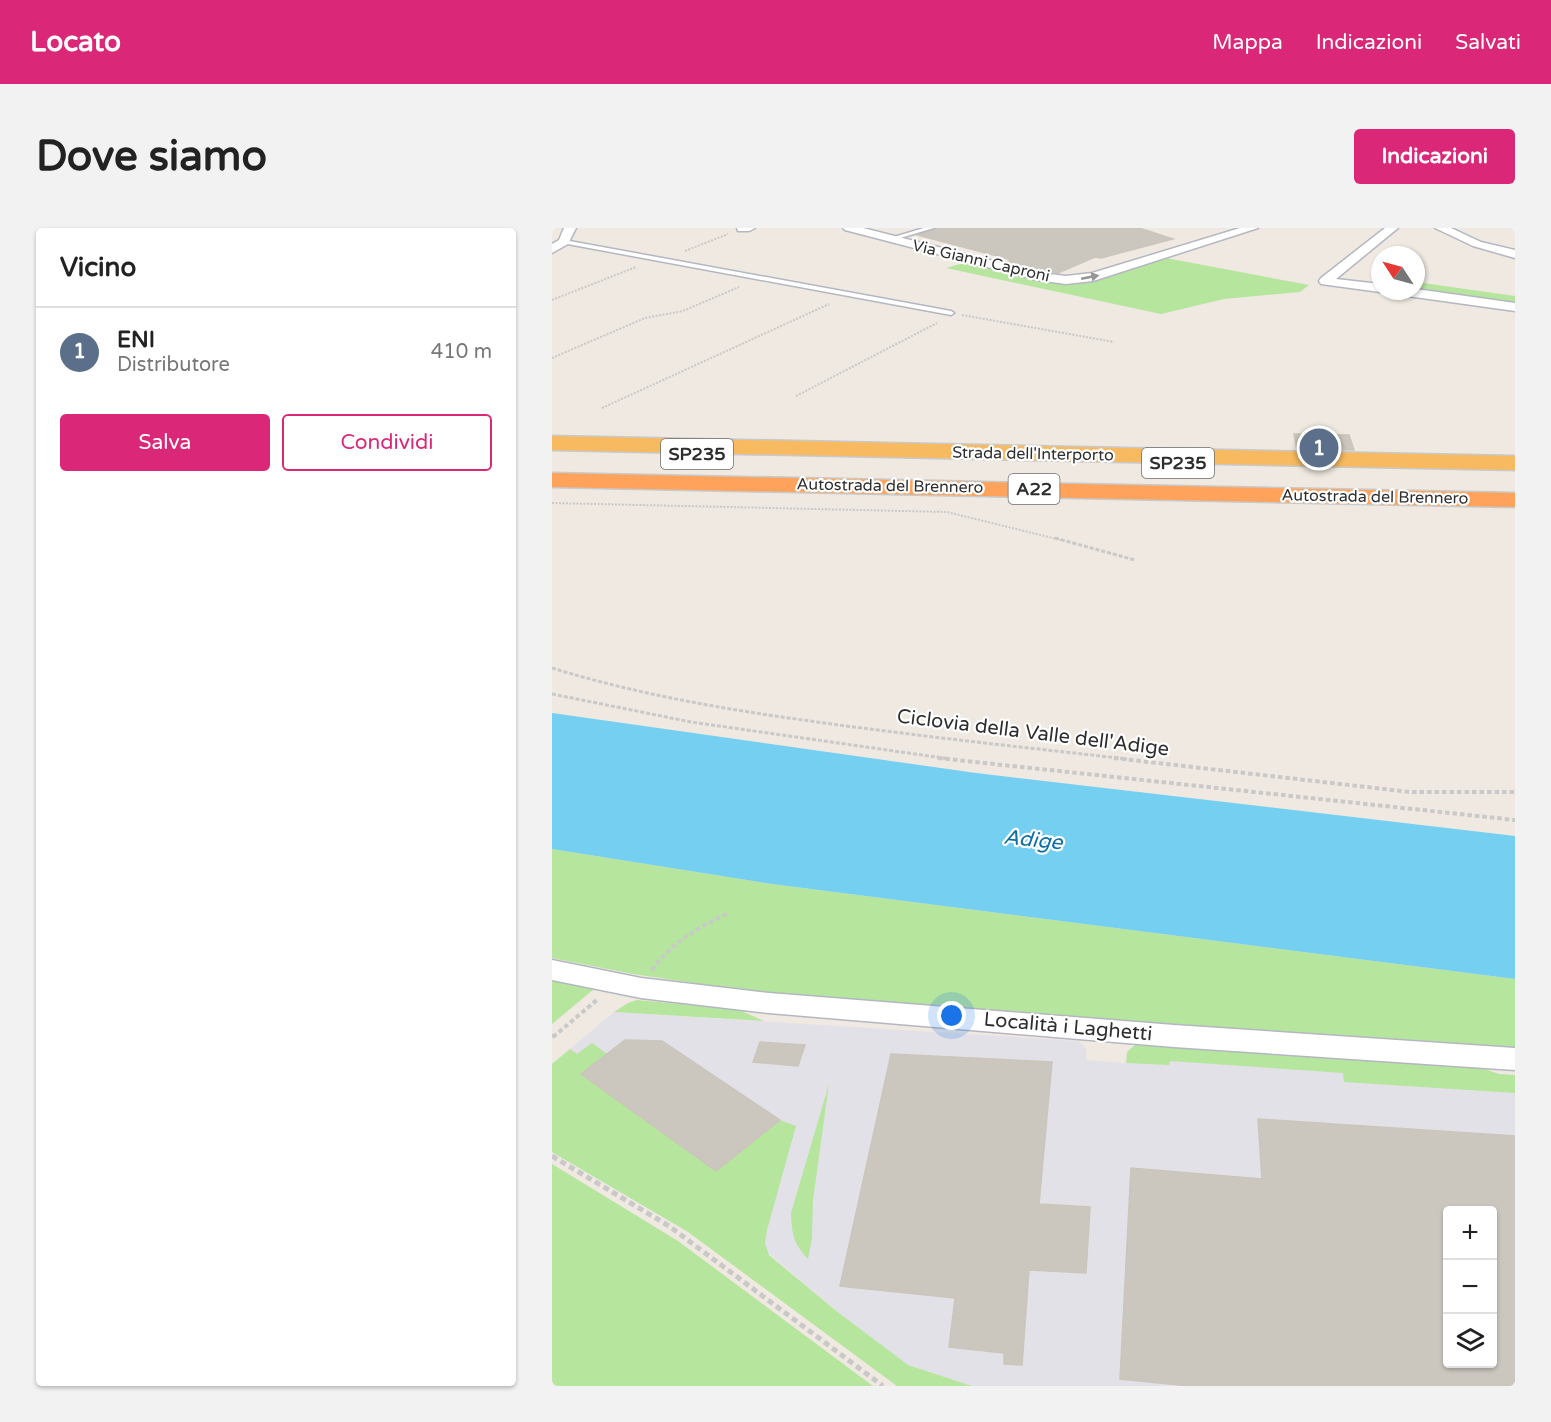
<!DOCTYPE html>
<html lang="it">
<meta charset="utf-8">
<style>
:root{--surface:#fff;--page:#f2f2f2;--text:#222;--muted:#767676;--line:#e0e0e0;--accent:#db2777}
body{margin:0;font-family:"Varela Round",sans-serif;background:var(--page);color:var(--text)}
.controls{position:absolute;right:18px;bottom:18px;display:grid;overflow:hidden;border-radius:6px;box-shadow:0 2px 4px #0004}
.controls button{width:54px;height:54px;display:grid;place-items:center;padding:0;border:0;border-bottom:2px solid var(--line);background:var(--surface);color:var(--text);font:30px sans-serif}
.compass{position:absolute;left:819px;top:18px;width:54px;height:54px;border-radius:50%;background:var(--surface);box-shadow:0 2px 4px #0004;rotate:306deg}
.you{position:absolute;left:400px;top:788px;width:21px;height:21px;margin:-15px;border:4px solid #fff;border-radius:50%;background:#1a73e8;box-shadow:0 0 0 9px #1a73e833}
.badge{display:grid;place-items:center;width:39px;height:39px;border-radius:50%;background:var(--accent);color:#fff;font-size:20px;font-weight:700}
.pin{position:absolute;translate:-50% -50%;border:3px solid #fff;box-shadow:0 2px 6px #0006}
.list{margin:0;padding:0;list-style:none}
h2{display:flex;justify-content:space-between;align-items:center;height:78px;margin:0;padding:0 24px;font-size:26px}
h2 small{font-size:20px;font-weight:400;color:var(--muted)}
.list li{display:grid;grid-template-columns:39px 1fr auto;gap:18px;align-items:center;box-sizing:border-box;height:90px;padding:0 24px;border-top:2px solid var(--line)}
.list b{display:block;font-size:22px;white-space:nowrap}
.list p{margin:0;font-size:20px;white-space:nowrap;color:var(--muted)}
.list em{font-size:20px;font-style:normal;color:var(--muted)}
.actions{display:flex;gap:12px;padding:18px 24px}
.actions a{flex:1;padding:14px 0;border:2px solid var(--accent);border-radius:6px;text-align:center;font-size:21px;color:var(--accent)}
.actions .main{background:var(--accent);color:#fff}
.icon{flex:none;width:33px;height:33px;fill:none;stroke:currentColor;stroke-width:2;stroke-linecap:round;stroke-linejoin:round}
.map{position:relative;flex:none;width:963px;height:1158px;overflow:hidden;border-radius:6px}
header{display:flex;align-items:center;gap:36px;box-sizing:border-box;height:84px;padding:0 30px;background:var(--accent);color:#fff}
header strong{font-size:28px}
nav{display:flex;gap:33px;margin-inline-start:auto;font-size:21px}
.intro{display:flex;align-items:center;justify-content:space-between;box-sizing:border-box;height:144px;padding:0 36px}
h1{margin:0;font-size:42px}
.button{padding:15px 27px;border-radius:6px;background:var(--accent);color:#fff;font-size:21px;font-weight:700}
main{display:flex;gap:36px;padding:0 36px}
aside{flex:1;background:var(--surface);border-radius:6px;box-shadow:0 2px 4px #0004}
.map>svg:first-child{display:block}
.industrial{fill:#e3e1e8;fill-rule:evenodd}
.green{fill:#b6e59e}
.water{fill:#75cff0}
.building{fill:#cbc7bf;stroke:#cbc5ba;stroke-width:1.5;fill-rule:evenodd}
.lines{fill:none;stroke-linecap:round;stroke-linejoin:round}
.service-casing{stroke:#b4b7c1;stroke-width:3}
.minor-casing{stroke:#b4b7c1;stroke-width:3}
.trunk-casing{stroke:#c9c9c9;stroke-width:3}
.motorway-casing{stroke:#c9c9c9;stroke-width:3}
.path-far3{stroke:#c9c9c9;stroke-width:2;stroke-dasharray:2 1.5;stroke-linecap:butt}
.path-far2{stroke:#c9c9c9;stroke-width:3;stroke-dasharray:4 2;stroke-linecap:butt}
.path-far1{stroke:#c9c9c9;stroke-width:4;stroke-dasharray:4.5 3;stroke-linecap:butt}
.path{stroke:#c9c9c9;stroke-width:5;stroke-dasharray:6 4;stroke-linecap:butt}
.service{fill:#fff;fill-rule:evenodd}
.minor{fill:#fff;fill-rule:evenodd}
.trunk{fill:#f8ba60;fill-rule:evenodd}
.motorway{fill:#ffa35c;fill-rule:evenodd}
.oneway{fill:#969696}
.labels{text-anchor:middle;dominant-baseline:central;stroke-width:4.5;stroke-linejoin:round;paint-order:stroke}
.far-street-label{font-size:16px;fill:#2e2e2e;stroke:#fff}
.shield{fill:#fff;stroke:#6d6d6d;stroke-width:1.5}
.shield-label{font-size:18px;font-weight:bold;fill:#2e2e2e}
.street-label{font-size:20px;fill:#2e2e2e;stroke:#fff}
.water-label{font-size:21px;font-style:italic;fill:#0d6fa3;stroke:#fff}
</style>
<header>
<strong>Locato</strong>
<nav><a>Mappa</a><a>Indicazioni</a><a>Salvati</a></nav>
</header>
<div class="intro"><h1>Dove siamo</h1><a class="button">Indicazioni</a></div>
<main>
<aside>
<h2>Vicino<small></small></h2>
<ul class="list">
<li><span class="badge" style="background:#5c6f8a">1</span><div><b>ENI</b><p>Distributore</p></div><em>410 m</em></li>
</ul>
<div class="actions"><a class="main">Salva</a><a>Condividi</a></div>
</aside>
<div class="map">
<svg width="963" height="1158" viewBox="0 0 963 1158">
<rect width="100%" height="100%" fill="#efe9e1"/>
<!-- industrial -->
<path class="industrial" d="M 62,784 L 526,813 L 534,820 L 534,832 L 574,835 L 575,824 L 583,817 L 963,847 L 963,1158 L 420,1158 L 356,1138 L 283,1082 L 0,839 L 0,836 ZM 896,982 L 940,982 L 940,1136 L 896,1136 Z"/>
<!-- green -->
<g class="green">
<polygon points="614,30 757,57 748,64 672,71 609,86 394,40 415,34 513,55 544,53"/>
<polygon points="864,54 963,68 963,78 864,63"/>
<polygon points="0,621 220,656 963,751 963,823 196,763 81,746 0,730"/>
<polygon points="0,751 42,761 0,796"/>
<polygon points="85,772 185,781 212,793 62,784 76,775"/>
<polygon points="40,815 55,826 29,846 164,943 228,892 244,898 215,1002 213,1015 217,1027 283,1082 356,1137 420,1158 345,1158 136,1004 0,924 0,836 18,821 25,826"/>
<polygon points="583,817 625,820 659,818 927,839 947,846 963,847 963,865 792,854 791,845 618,833 617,837 574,835 575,824"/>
<path d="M 277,856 L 261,972 L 260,1011 L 256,1031 C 241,1014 240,1008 239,985 Z"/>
<polygon points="0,936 126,1013 321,1158 0,1158"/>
</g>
<!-- water -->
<polygon class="water" points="0,485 424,545 963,608 963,751 220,656 0,621"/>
<!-- building -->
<g class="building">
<polygon points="384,0 587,0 621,11 549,30 543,29 506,45 455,34 460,32 366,7"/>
<polygon points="742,206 797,207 802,222 745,221"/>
<polygon points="73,812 110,813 228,892 164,943 29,846"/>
<polygon points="208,814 253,817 246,838 201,834"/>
<polygon points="339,826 500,834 487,976 538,979 534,1045 477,1042 470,1137 452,1136 452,1125 397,1119 403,1070 288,1058"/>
<path d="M 706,891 L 963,908 L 963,1158 L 638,1158 L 568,1151 L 579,940 L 710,951 ZM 896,982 L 940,982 L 940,1136 L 896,1136 Z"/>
</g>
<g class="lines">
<!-- service casing -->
<g class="service-casing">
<g id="service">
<polygon points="372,0 382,0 338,13 335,11"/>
<polygon points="12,12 399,83 402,85 399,87 10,15"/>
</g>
</g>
<!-- minor casing -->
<g class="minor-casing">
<g id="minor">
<polygon points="12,0 24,0 16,16 0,25 0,16 7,12"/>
<polygon points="185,0 203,0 197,3 186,3"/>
<polygon points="291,0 311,0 489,45 514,48 540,45 688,0 706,0 541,53 514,56 485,52 293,2"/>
<polygon points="833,0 846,0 784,51 828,56 828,63 831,63 828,64 769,56 767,53 769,50"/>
<polygon points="883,0 899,0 929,14 963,22 963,30 921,18"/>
<polygon points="864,61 963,75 963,83 848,67 842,63"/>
<polygon points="0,732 89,750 217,765 622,797 963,820 963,842 622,819 217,785 89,770 0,752"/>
</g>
</g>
<!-- trunk casing -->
<g class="trunk-casing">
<polygon id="trunk" points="0,208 963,228 963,242 0,222"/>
</g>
<!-- motorway casing -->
<g class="motorway-casing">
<polygon id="motorway" points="0,245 963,265 963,279 0,259"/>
</g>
<!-- path-far3 -->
<g class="path-far3">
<polyline points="133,23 176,6"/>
<polyline points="0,72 84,39"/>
<polyline points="410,87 562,114"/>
<polyline points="0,130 93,90 131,83 187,59"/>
<polyline points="244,168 385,95"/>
<polyline points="50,180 277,76"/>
<polyline points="0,275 395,284 509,312"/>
</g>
<!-- path-far2 -->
<g class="path-far2">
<polyline points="503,310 583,332"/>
<path d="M 0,440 C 84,466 171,481 258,493 C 364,508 469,519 575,531"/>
<polyline points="0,466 139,494 398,531"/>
</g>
<!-- path-far1 -->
<g class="path-far1">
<polyline points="386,530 963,592"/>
<polyline points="562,530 858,564 963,564"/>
<path d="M 100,742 C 120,714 146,699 177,685"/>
<polyline points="1,809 46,771"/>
</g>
<!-- path -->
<g class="path">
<polyline points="0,809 2,807"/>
<polyline points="0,928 117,998 331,1158"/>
</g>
<!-- service -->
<use href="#service" class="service"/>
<!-- minor -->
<use href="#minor" class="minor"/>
<!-- trunk -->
<use href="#trunk" class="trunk"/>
<!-- motorway -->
<use href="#motorway" class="motorway"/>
</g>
<!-- one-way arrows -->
<defs><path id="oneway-solid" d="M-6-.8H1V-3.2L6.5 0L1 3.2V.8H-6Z" transform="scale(1.5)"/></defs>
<use class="oneway" href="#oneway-solid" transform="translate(538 49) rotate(-11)"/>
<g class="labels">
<!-- far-street labels -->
<g class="far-street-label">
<text transform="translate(429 33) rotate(13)">Via Gianni Caproni</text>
<text transform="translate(481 226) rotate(1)">Strada dell'Interporto</text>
<text transform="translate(338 258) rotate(1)">Autostrada del Brennero</text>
<text transform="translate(823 269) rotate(1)">Autostrada del Brennero</text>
</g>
<!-- shield labels -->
<g class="shield">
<rect x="109" y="211" width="72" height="30" rx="4.5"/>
<rect x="590" y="220" width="72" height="30" rx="4.5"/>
<rect x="456.5" y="246" width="51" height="30" rx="4.5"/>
</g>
<g class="shield-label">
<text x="145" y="226">SP235</text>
<text x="626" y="235">SP235</text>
<text x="482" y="261">A22</text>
</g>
<!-- street labels -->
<g class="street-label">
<text transform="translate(481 505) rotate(7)">Ciclovia della Valle dell'Adige</text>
<text transform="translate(516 799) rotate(5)">Località i Laghetti</text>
</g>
<!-- water labels -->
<g class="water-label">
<text transform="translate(481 612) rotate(6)">Adige</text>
</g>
</g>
</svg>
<div class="controls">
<button>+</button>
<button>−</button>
<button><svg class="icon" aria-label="layers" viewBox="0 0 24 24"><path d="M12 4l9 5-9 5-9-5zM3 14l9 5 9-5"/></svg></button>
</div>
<svg class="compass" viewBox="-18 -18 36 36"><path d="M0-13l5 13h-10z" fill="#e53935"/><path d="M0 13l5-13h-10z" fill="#767676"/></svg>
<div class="you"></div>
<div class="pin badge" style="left:767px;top:220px;background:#5c6f8a">1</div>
</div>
</main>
